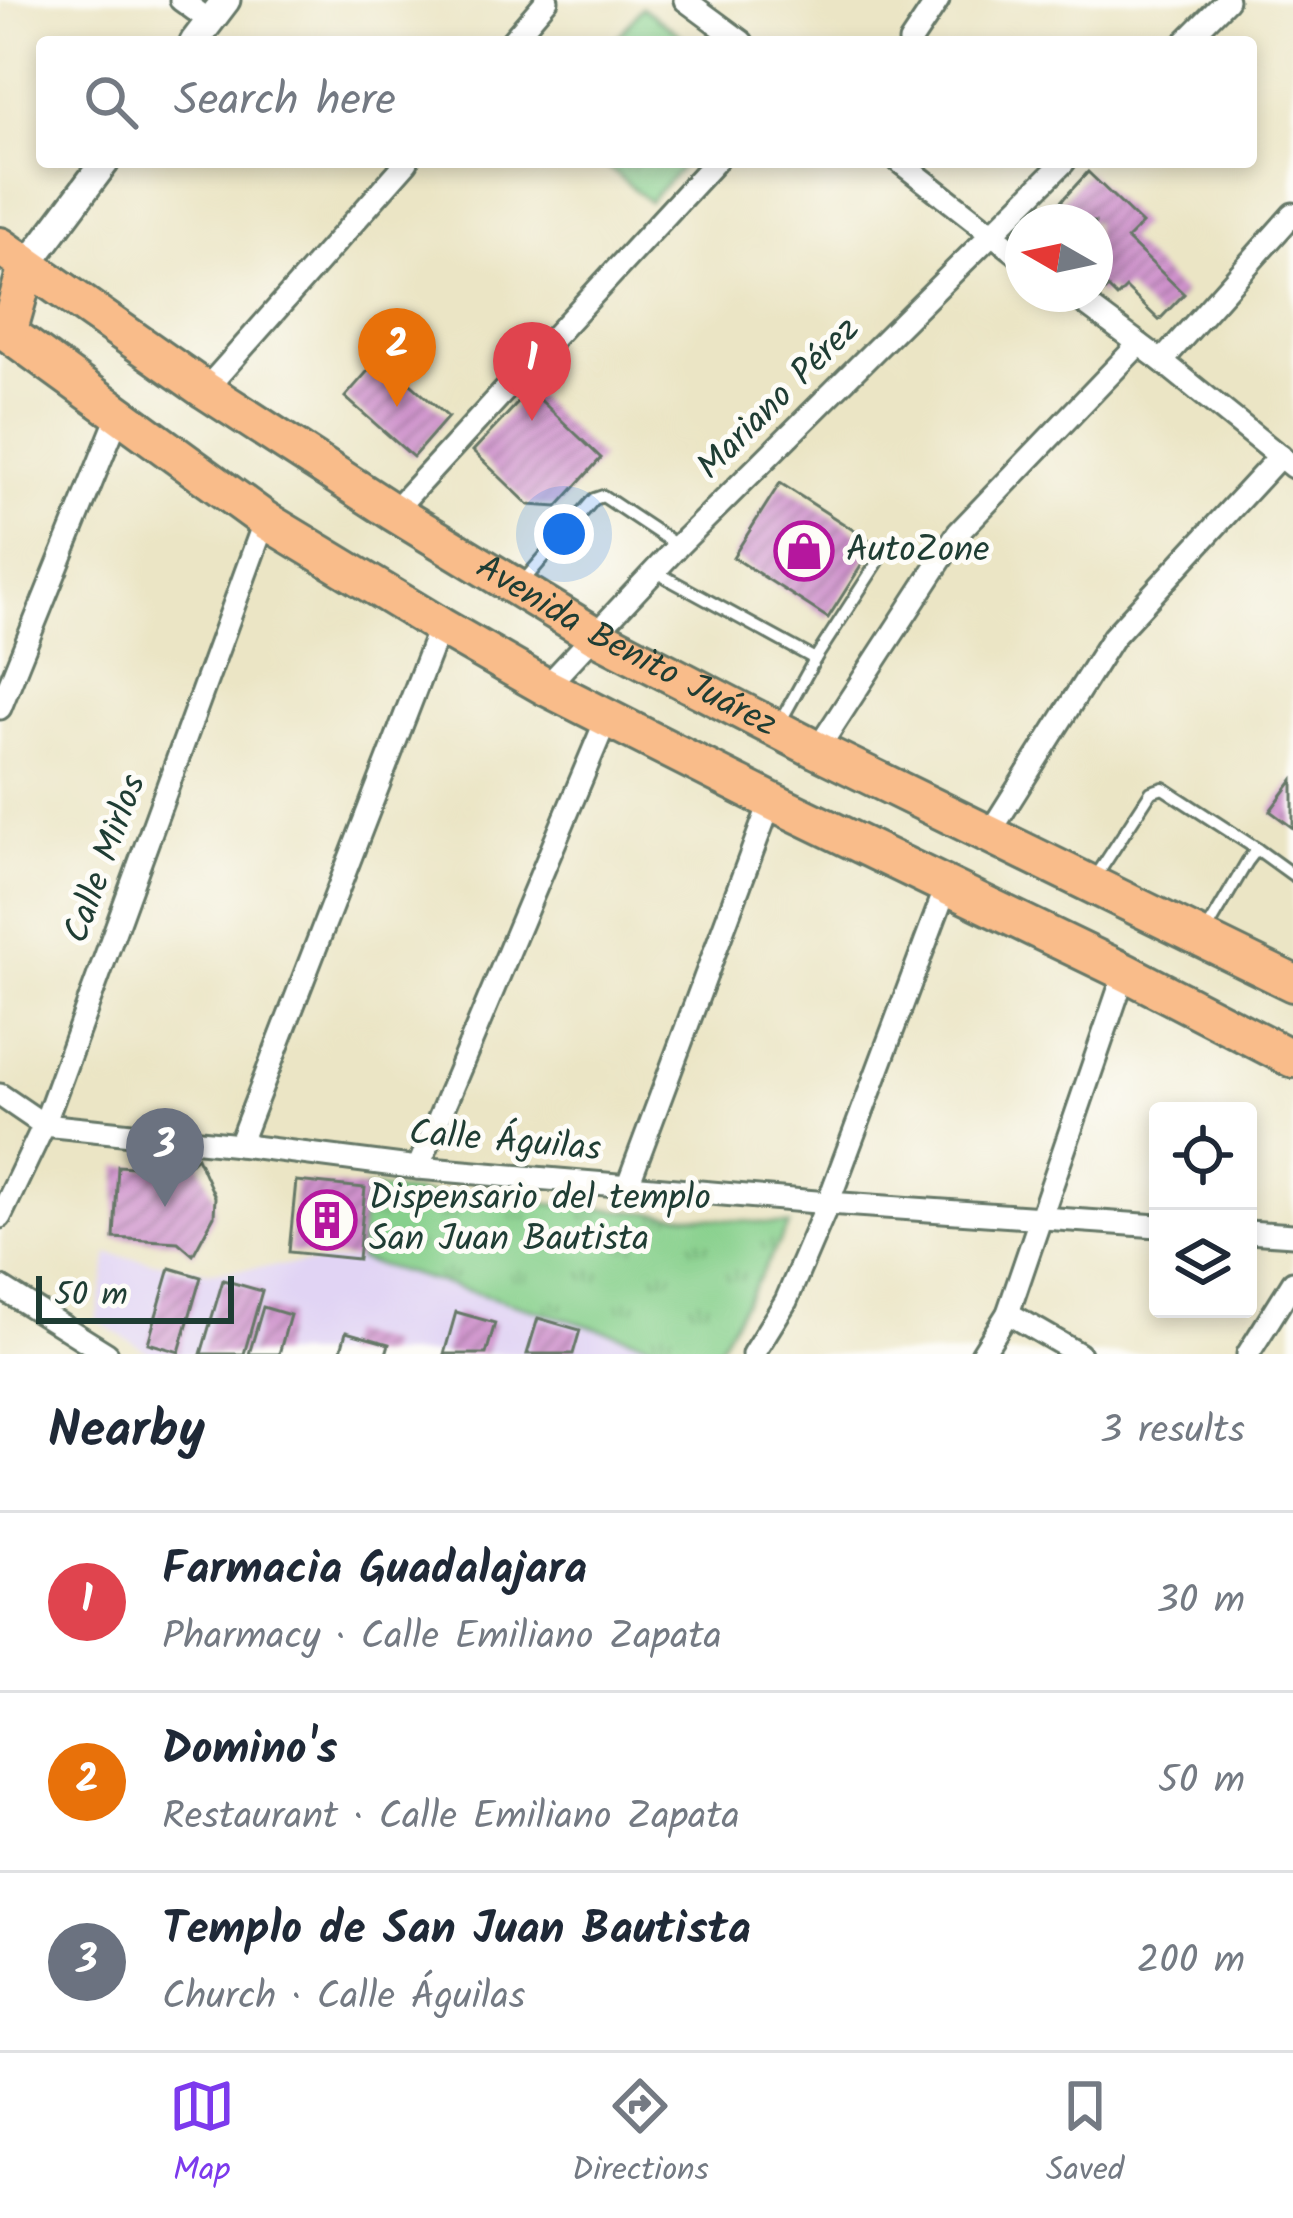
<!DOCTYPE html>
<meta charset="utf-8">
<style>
:root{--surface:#fff;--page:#f2f2f3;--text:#1f2937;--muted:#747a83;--line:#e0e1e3;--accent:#7c3aed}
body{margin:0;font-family:Kalam,sans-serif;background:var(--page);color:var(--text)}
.controls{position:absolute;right:36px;bottom:36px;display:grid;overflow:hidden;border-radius:12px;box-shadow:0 6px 18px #0003}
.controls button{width:108px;height:108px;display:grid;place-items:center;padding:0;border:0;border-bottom:3px solid var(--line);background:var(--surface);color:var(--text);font:60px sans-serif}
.compass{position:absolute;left:1005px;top:204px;width:108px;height:108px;border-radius:50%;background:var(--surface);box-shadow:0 6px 18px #0003;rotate:279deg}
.scale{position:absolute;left:36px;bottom:30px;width:198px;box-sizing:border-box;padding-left:12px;border:6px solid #1f3d34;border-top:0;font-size:33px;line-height:42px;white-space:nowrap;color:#1f3d34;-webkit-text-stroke:9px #fdfcf7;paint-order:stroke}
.you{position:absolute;left:564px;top:534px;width:42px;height:42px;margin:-30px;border:9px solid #fff;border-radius:50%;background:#1a73e8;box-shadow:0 0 0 18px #1a73e833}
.badge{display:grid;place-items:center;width:78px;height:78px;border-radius:50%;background:var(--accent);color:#fff;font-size:39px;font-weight:700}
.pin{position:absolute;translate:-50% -99px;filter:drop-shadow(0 3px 6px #0008)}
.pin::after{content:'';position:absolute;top:63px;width:42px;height:36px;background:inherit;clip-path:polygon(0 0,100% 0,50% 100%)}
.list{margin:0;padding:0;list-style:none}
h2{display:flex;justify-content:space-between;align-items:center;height:156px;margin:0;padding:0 48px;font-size:51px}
h2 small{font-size:39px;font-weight:400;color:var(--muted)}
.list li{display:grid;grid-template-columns:78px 1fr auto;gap:36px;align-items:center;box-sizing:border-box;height:180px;padding:0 48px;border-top:3px solid var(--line)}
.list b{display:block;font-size:45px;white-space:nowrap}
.list p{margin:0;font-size:39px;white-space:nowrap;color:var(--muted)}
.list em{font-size:39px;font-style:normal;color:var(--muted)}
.icon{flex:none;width:66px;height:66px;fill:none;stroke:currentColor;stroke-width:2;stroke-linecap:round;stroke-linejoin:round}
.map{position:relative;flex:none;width:1293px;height:1354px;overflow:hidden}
.search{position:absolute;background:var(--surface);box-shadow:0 6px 18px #0003;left:36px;right:36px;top:36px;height:132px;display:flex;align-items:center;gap:30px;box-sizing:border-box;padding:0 42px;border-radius:12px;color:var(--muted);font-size:45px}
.sheet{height:696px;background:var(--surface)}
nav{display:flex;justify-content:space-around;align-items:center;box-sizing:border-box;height:168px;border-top:3px solid var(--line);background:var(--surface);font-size:33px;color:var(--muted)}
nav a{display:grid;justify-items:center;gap:6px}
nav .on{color:var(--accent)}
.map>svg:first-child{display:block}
.built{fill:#e1d4f4}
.park{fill:url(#park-tufts);stroke:#538660;stroke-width:3}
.building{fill:url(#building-hatch)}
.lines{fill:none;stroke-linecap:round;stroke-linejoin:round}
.service-casing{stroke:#667867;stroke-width:16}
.minor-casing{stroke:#667867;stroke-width:27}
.tertiary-casing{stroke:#667867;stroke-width:33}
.primary-casing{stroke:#667867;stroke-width:42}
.service{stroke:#fff;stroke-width:10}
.minor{stroke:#fff;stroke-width:21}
.tertiary{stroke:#fff;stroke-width:27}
.primary{stroke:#f9bc8a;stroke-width:36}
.labels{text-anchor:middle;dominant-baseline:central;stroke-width:10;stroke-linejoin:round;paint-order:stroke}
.street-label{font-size:36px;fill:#1f3d34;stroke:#fdfcf7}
.poi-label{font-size:36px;fill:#1f3d34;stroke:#fdfcf7;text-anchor:start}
</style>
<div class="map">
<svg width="1293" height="1354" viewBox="0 0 1293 1354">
<defs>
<pattern id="park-tufts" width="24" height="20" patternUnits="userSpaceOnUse" patternTransform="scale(3)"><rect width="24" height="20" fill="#87d08c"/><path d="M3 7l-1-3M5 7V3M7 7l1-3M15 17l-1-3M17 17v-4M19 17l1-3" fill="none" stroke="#6eaa73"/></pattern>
<pattern id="building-hatch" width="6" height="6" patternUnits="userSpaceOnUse" patternTransform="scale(3)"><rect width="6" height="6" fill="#ce91cb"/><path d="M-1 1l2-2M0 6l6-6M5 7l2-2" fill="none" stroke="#a778a6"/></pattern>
</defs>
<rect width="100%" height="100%" fill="#fdfcf7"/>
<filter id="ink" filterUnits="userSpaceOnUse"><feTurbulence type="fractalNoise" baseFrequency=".00833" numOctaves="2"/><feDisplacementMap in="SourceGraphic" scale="24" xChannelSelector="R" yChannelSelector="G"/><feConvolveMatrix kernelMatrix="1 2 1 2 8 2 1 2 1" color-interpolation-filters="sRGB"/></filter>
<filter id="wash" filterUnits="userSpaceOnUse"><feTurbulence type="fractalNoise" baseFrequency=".004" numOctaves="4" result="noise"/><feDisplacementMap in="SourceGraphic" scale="48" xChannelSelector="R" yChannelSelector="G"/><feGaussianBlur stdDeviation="2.7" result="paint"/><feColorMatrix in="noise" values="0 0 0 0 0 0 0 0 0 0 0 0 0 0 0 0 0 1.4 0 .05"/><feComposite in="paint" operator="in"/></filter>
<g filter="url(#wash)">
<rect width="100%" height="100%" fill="#ebe5c5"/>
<!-- built -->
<polygon class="built" points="108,1254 210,1272 358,1259 687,1354 151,1354 96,1320"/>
<!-- park -->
<g class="park">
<polygon points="642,7 690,42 614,42"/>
<polygon points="602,162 686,162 649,202"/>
<polygon points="365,1188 789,1225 715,1354 687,1354 358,1259"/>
</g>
<g id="blocks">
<!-- building -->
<g class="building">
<polygon points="1088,172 1142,224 1127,239 1184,294 1159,320 1126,288 1117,297 1108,288 1101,295 1095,289 1095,222 1042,222"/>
<polygon points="380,357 448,417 413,457 345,397"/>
<polygon points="530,390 601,458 557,507 529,505 473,451"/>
<polygon points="780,483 875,544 828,618 733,557"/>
<polygon points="1293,780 1293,828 1270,811"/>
<polygon points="197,1157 215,1197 214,1216 193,1255 178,1242 114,1238 118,1166 183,1170"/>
<polygon points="296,1181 365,1188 358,1259 289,1252"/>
<polygon points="170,1268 201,1277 179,1352 148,1343"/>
<polygon points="223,1280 262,1291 244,1354 201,1354"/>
<polygon points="263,1307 290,1315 279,1354 249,1354"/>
<polygon points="456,1312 495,1323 486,1354 444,1354"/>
<polygon points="538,1318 580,1330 573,1354 527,1354"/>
<polygon points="346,1332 389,1344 386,1354 340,1354"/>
</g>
</g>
</g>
<g filter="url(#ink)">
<use href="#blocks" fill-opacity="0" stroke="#667867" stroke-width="3"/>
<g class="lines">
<!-- service casing -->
<g class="service-casing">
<g id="service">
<polyline points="654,571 815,659 879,560"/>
<polyline points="520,585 594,499 603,496 678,546"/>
<polyline points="779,724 815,659"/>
<polyline points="1257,849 1293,875"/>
<polyline points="1093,881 1151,792 1163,788 1257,849 1247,862 1206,932"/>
</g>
</g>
<!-- minor casing -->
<g class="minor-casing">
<g id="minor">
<polyline points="181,0 210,21"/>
<polyline points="685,0 742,42"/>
<polyline points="511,42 547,0"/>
<polyline points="910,42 938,0"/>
<polyline points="1185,42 1227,0"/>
<polyline points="900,162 1023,258"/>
<polyline points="1072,294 1162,361 1293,467"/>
<polyline points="1162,361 1293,214"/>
<polyline points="205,390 407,162"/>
<polyline points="393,512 715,162"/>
<polyline points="546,687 678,546 1064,162"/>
<polyline points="0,708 119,414"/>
<polyline points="817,750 958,533 1139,344"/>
<polyline points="989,834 1113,637 1280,456"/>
<polyline points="0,1095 44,1125 239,1145 418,1168 828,1203 1158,1226"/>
<polyline points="239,1145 440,626"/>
<polyline points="418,1168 607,718"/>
<polyline points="627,1187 771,801"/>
<polyline points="0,1217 44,1125 265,520"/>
<polyline points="1248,1232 1293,1235"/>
<polyline points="0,1287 107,1354"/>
<polyline points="1008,1313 1079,1354"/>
<polyline points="753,1354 786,1301 828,1203 947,885"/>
<polyline points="982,1354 1008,1313 1125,972"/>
<polyline points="1248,1354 1293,1282"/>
</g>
</g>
<!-- tertiary casing -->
<g class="tertiary-casing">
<g id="tertiary">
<polyline points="194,42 226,0"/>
<polyline points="27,266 105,162"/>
</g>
</g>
<!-- primary casing -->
<g class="primary-casing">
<g id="primary">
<path id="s1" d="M 0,246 L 205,390 L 393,512 L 593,634 L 817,750 L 1293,983"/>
<polyline points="0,327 265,520 440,626 546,687 771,801 1125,972 1293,1059"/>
<polyline points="8,333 27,266"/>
</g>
</g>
<!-- service -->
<use href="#service" class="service"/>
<!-- minor -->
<use href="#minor" class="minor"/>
<!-- tertiary -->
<use href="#tertiary" class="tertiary"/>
<!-- primary -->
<use href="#primary" class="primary"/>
</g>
</g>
<!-- icons -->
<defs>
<g id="shop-ring" transform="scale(3)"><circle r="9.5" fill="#fdfcf7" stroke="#b5179e" stroke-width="1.5"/><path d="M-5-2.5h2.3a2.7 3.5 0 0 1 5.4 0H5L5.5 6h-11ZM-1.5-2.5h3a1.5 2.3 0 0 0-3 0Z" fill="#b5179e"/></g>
<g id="building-ring" transform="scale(3)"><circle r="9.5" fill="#fdfcf7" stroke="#b5179e" stroke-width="1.5"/><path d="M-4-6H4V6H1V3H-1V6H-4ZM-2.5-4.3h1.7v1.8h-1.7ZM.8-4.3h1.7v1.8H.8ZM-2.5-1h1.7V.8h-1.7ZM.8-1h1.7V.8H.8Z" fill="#b5179e"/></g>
</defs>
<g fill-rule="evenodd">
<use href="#shop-ring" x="804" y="551"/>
<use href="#building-ring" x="327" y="1220"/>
</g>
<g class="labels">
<!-- street labels -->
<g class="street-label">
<text transform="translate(779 399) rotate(-45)">Mariano Pérez</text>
<text stroke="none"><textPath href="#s1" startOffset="744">Avenida Benito Juárez</textPath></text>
<text transform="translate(106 859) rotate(-70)">Calle Mirlos</text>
<text transform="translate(505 1142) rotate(5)">Calle Águilas</text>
</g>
<!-- poi labels -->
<g class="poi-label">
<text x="846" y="551">AutoZone</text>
<text x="369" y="1199">Dispensario del templo<tspan x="369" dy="41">San Juan Bautista</tspan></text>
</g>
</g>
</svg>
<div class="controls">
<button><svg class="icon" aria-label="locate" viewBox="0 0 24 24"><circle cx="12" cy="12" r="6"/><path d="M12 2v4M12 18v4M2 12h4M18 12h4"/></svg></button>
<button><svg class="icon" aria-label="layers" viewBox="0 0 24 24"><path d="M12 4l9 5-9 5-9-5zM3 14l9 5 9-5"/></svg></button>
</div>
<svg class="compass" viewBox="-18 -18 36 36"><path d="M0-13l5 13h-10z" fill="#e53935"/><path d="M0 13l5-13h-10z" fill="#747a83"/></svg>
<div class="scale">50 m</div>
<div class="you"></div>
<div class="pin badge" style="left:532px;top:421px;background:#e0444e">1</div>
<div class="pin badge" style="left:397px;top:407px;background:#e8710a">2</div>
<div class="pin badge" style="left:165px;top:1207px;background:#6b7280">3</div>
<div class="search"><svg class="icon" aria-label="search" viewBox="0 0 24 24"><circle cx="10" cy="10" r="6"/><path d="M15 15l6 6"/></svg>Search here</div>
</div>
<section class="sheet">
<h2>Nearby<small>3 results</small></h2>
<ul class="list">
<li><span class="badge" style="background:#e0444e">1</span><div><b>Farmacia Guadalajara</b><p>Pharmacy · Calle Emiliano Zapata</p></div><em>30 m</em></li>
<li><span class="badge" style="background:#e8710a">2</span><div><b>Domino's</b><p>Restaurant · Calle Emiliano Zapata</p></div><em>50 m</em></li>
<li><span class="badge" style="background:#6b7280">3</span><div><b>Templo de San Juan Bautista</b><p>Church · Calle Águilas</p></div><em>200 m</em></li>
</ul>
</section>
<nav>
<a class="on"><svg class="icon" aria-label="map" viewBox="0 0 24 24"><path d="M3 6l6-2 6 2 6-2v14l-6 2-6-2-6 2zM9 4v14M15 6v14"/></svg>Map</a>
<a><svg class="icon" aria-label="directions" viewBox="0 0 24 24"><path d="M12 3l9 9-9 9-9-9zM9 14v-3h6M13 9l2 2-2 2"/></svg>Directions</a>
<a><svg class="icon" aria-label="saved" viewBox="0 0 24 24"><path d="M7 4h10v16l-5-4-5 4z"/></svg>Saved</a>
</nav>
